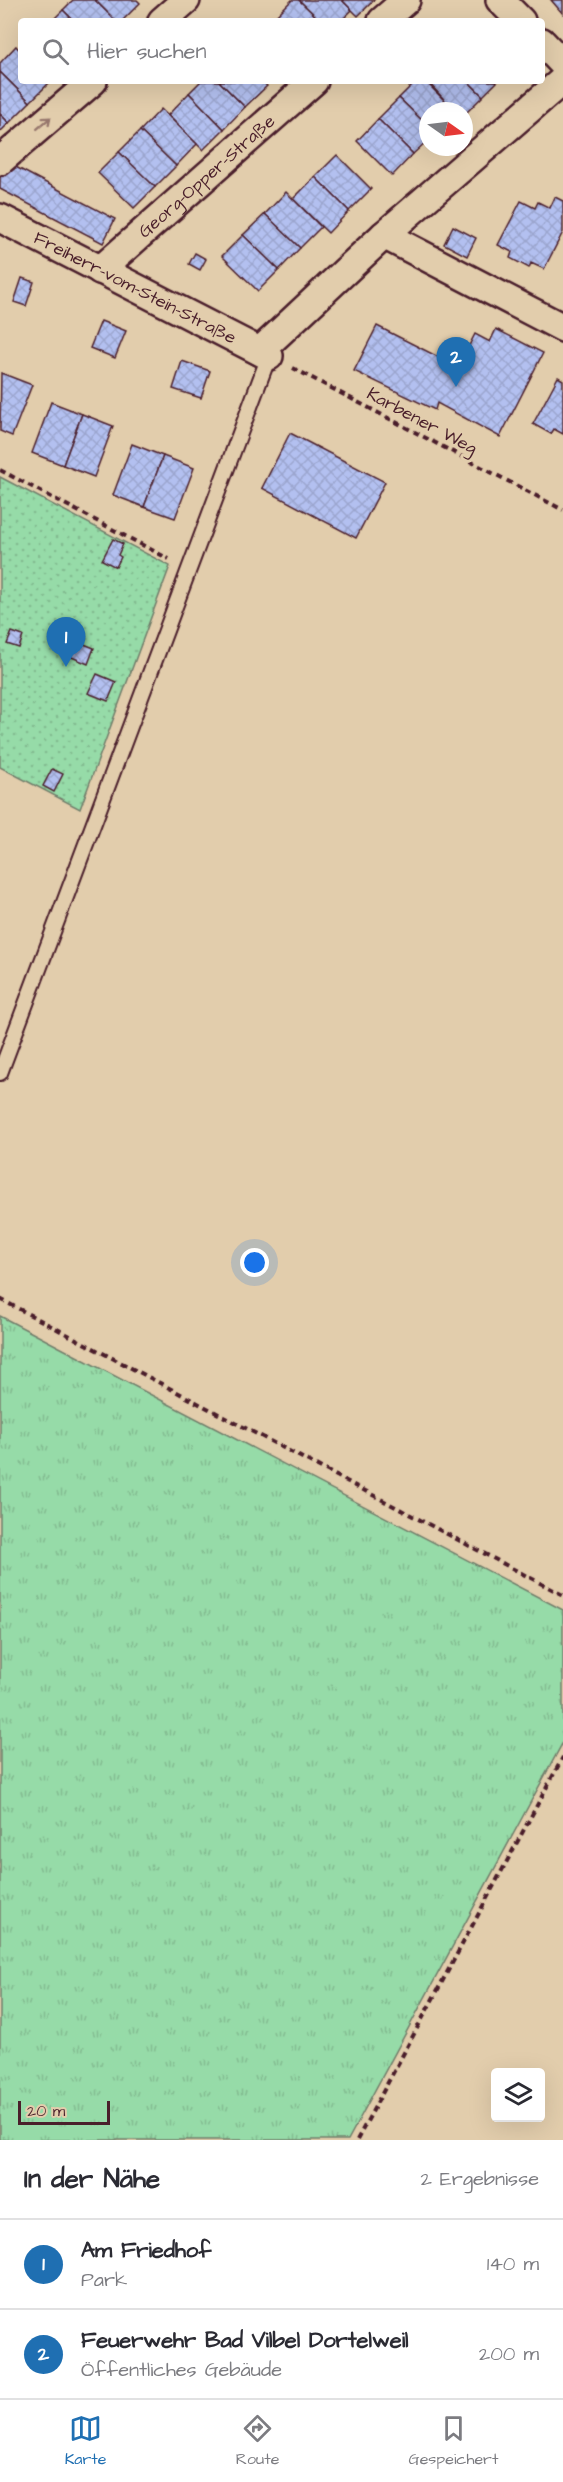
<!DOCTYPE html>
<html lang="de">
<meta charset="utf-8">
<style>
:root{--surface:#fff;--page:#f7f7f7;--text:#2b2b33;--muted:#7c7c81;--line:#e1e1e2;--accent:#1f6fb2}
body{margin:0;font-family:"Architects Daughter",sans-serif;background:var(--page);color:var(--text)}
.controls{position:absolute;right:18px;bottom:18px;display:grid;overflow:hidden;border-radius:6px;box-shadow:0 6px 24px #0002}
.controls button{width:54px;height:54px;display:grid;place-items:center;padding:0;border:0;border-bottom:2px solid var(--line);background:var(--surface);color:var(--text);font:30px sans-serif}
.compass{position:absolute;left:419px;top:102px;width:54px;height:54px;border-radius:50%;background:var(--surface);box-shadow:0 6px 24px #0002;rotate:104deg}
.scale{position:absolute;left:18px;bottom:15px;width:92px;box-sizing:border-box;padding-left:6px;border:3px solid #4a1f2b;border-top:0;font-size:16px;line-height:21px;white-space:nowrap;color:#4a1f2b;-webkit-text-stroke:4px #e2cdac;paint-order:stroke}
.you{position:absolute;left:255px;top:1263px;width:21px;height:21px;margin:-15px;border:4px solid #fff;border-radius:50%;background:#1a73e8;box-shadow:0 0 0 9px #1a73e833}
.badge{display:grid;place-items:center;width:39px;height:39px;border-radius:50%;background:var(--accent);color:#fff;font-size:20px;font-weight:700}
.pin{position:absolute;translate:-50% -50px;filter:drop-shadow(0 2px 3px #0008)}
.pin::after{content:'';position:absolute;top:32px;width:21px;height:18px;background:inherit;clip-path:polygon(0 0,100% 0,50% 100%)}
.list{margin:0;padding:0;list-style:none}
h2{display:flex;justify-content:space-between;align-items:center;height:78px;margin:0;padding:0 24px;font-size:26px}
h2 small{font-size:20px;font-weight:400;color:var(--muted)}
.list li{display:grid;grid-template-columns:39px 1fr auto;gap:18px;align-items:center;box-sizing:border-box;height:90px;padding:0 24px;border-top:2px solid var(--line)}
.list b{display:block;font-size:22px;white-space:nowrap}
.list p{margin:0;font-size:20px;white-space:nowrap;color:var(--muted)}
.list em{font-size:20px;font-style:normal;color:var(--muted)}
.icon{flex:none;width:33px;height:33px;fill:none;stroke:currentColor;stroke-width:2;stroke-linecap:round;stroke-linejoin:round}
.map{position:relative;flex:none;width:563px;height:2140px;overflow:hidden}
.search{position:absolute;background:var(--surface);box-shadow:0 6px 24px #0002;left:18px;right:18px;top:18px;height:66px;display:flex;align-items:center;gap:15px;box-sizing:border-box;padding:0 21px;border-radius:6px;color:var(--muted);font-size:22px}
.sheet{height:258px;background:var(--surface)}
nav{display:flex;justify-content:space-around;align-items:center;box-sizing:border-box;height:84px;border-top:2px solid var(--line);background:var(--surface);font-size:16px;color:var(--muted)}
nav a{display:grid;justify-items:center;gap:3px}
nav .on{color:var(--accent)}
.map>svg:first-child{display:block}
.grass{fill:url(#grass-tufts);stroke:#707d6a;stroke-width:1.5}
.garden{fill:url(#garden-dots);stroke:#707d6a;stroke-width:1.5}
.building{fill:url(#building-cross-hatch);stroke:#4a1f2b;stroke-width:1.5}
.lines{fill:none;stroke-linecap:round;stroke-linejoin:round}
.lane-casing{stroke:#4a1f2b;stroke-width:18}
.street-casing{stroke:#4a1f2b;stroke-width:32}
.path{stroke:#4a1f2b;stroke-width:4;stroke-dasharray:6 4.5;stroke-linecap:butt}
.lane{stroke:#e2cdac;stroke-width:14}
.street{stroke:#e2cdac;stroke-width:27}
.oneway{stroke:#96766c}
.labels{text-anchor:middle;dominant-baseline:central;stroke-width:6;stroke-linejoin:round;paint-order:stroke}
.street-label{font-size:18px;fill:#4a1f2b;stroke:#e2cdac}
</style>
<div class="map">
<svg width="563" height="2140" viewBox="0 0 563 2140">
<defs>
<pattern id="grass-tufts" width="24" height="20" patternUnits="userSpaceOnUse" patternTransform="scale(1.5)"><rect width="24" height="20" fill="#96dba8"/><path d="M3 7l-1-3M5 7V3M7 7l1-3M15 17l-1-3M17 17v-4M19 17l1-3" fill="none" stroke="#83bc91"/></pattern>
<pattern id="garden-dots" width="8" height="8" patternUnits="userSpaceOnUse" patternTransform="scale(1.5)"><rect width="8" height="8" fill="#96dba8"/><path d="M2 2h.1M6 6h.1" fill="none" stroke="#83bc91" stroke-width="1.8" stroke-linecap="round"/></pattern>
<pattern id="building-cross-hatch" width="8" height="8" patternUnits="userSpaceOnUse" patternTransform="scale(1.5)"><rect width="8" height="8" fill="#b3c0f0"/><path d="M0 0l8 8M0 8l8-8" fill="none" stroke="#9ba5ce"/></pattern>
</defs>
<rect width="100%" height="100%" fill="#e2cdac"/>
<filter id="ink" filterUnits="userSpaceOnUse"><feTurbulence type="fractalNoise" baseFrequency=".0167" numOctaves="2"/><feDisplacementMap in="SourceGraphic" scale="12" xChannelSelector="R" yChannelSelector="G"/><feConvolveMatrix kernelMatrix="1 2 1 2 8 2 1 2 1" color-interpolation-filters="sRGB"/></filter>
<g filter="url(#ink)">
<!-- grass -->
<polygon class="grass" points="0,1316 563,1610 563,1742 348,2140 0,2140"/>
<!-- garden -->
<polygon class="garden" points="0,477 170,566 80,809 0,767"/>
<!-- building -->
<g class="building">
<polygon points="73,0 95,0 116,21 74,21 63,10"/>
<polygon points="95,0 137,0 140,3 122,21 116,21"/>
<polygon points="292,0 299,0 321,21 278,21 274,18"/>
<polygon points="299,0 342,0 352,10 341,21 321,21"/>
<polygon points="342,0 374,0 358,16"/>
<polygon points="551,0 563,0 563,14"/>
<polygon points="63,10 74,21 52,21"/>
<polygon points="16,46 21,52 21,81 51,81 30,102 0,72 0,63"/>
<polygon points="0,72 30,102 9,123 0,114"/>
<polygon points="201,81 219,81 245,107 224,129 189,93"/>
<polygon points="219,81 262,81 267,86 245,107"/>
<polygon points="416,81 425,81 455,111 428,111 428,126 399,98"/>
<polygon points="427,81 468,81 483,96 464,115 464,111 455,111"/>
<polygon points="468,81 498,81 483,96"/>
<polygon points="189,93 224,129 203,150 168,115"/>
<polygon points="399,98 428,126 428,140 413,154 378,119"/>
<polygon points="161,109 197,144 176,166 140,131"/>
<polygon points="0,114 9,123 0,132"/>
<polygon points="378,119 413,154 392,176 357,141"/>
<polygon points="140,131 176,166 155,187 119,152"/>
<polygon points="119,152 155,187 134,208 98,173"/>
<polygon points="337,155 371,189 349,211 315,177"/>
<polygon points="8,163 115,219 103,243 0,189 0,178"/>
<polygon points="315,177 349,211 328,233 293,199"/>
<polygon points="286,192 321,227 300,248 265,214"/>
<polygon points="555,197 563,201 563,232 544,269 531,263 529,268 510,258 512,252 498,245 521,201 535,208 538,202 550,208"/>
<polygon points="265,214 300,248 279,270 243,235"/>
<polygon points="453,226 476,238 467,256 444,244"/>
<polygon points="243,235 279,270 258,291 222,256"/>
<polygon points="195,253 206,259 200,270 189,264"/>
<polygon points="22,278 34,282 26,306 14,302"/>
<polygon points="101,321 126,331 115,358 90,348"/>
<polygon points="377,326 458,367 475,334 490,342 496,329 543,353 500,437 437,403 435,410 354,371"/>
<polygon points="182,361 210,371 201,398 173,389"/>
<polygon points="1,373 32,385 12,436 0,431"/>
<polygon points="558,377 563,380 563,434 554,429 551,434 533,424"/>
<polygon points="51,402 82,414 63,465 32,453"/>
<polygon points="82,414 113,426 94,477 63,465"/>
<polygon points="290,433 385,482 356,538 262,488"/>
<polygon points="132,444 163,456 144,507 113,495"/>
<polygon points="163,456 194,468 175,518 144,507"/>
<polygon points="113,539 123,544 118,555 121,557 116,567 102,560"/>
<polygon points="12,632 23,636 19,648 7,644"/>
<polygon points="74,640 94,648 88,664 67,655"/>
<polygon points="97,674 116,682 108,701 88,693"/>
<polygon points="52,769 63,774 54,792 43,786"/>
</g>
<g class="lines">
<!-- lane casing -->
<g class="lane-casing">
<polyline id="lane" points="0,1073 269,356"/>
</g>
<!-- street casing -->
<g class="street-casing">
<g id="street">
<polyline points="500,0 521,21"/>
<polyline points="162,21 186,0"/>
<polyline points="382,21 406,0"/>
<polyline points="542,42 563,64"/>
<polyline points="0,161 93,81"/>
<path id="s1" d="M 0,218 L 269,356"/>
<polyline points="384,235 563,328"/>
<path id="s2" d="M 100,270 L 314,81"/>
<polyline points="260,351 384,235 563,80"/>
</g>
</g>
<!-- path -->
<g class="path">
<polyline points="293,368 563,510"/>
<polyline points="0,470 169,559"/>
<polyline points="0,1299 563,1595"/>
<polyline points="357,2140 563,1757"/>
</g>
<!-- lane -->
<use href="#lane" class="lane"/>
<!-- street -->
<use href="#street" class="street"/>
</g>
<!-- one-way arrows -->
<defs><path id="oneway-shaft" d="M-6 0H5M1.5-3L5.5 0L1.5 3" fill="none" stroke-width="1.6" stroke-linecap="round" stroke-linejoin="round" transform="scale(1.5)"/></defs>
<use class="oneway" href="#oneway-shaft" transform="translate(44 123) rotate(-41)"/>
</g>
<g class="labels">
<!-- street labels -->
<g class="street-label">
<text stroke="none"><textPath href="#s2" startOffset="142">Georg-Opper-Straße</textPath></text>
<text stroke="none"><textPath href="#s1" startOffset="152">Freiherr-vom-Stein-Straße</textPath></text>
<text transform="translate(422 421) rotate(28)">Karbener Weg</text>
</g>
</g>
</svg>
<div class="controls">
<button><svg class="icon" aria-label="layers" viewBox="0 0 24 24"><path d="M12 4l9 5-9 5-9-5zM3 14l9 5 9-5"/></svg></button>
</div>
<svg class="compass" viewBox="-18 -18 36 36"><path d="M0-13l5 13h-10z" fill="#e53935"/><path d="M0 13l5-13h-10z" fill="#7c7c81"/></svg>
<div class="scale">20 m</div>
<div class="you"></div>
<div class="pin badge" style="left:66px;top:667px">1</div>
<div class="pin badge" style="left:456px;top:387px">2</div>
<div class="search"><svg class="icon" aria-label="search" viewBox="0 0 24 24"><circle cx="10" cy="10" r="6"/><path d="M15 15l6 6"/></svg>Hier suchen</div>
</div>
<section class="sheet">
<h2>In der Nähe<small>2 Ergebnisse</small></h2>
<ul class="list">
<li><span class="badge">1</span><div><b>Am Friedhof</b><p>Park</p></div><em>140 m</em></li>
<li><span class="badge">2</span><div><b>Feuerwehr Bad Vilbel Dortelweil</b><p>Öffentliches Gebäude</p></div><em>200 m</em></li>
</ul>
</section>
<nav>
<a class="on"><svg class="icon" aria-label="map" viewBox="0 0 24 24"><path d="M3 6l6-2 6 2 6-2v14l-6 2-6-2-6 2zM9 4v14M15 6v14"/></svg>Karte</a>
<a><svg class="icon" aria-label="directions" viewBox="0 0 24 24"><path d="M12 3l9 9-9 9-9-9zM9 14v-3h6M13 9l2 2-2 2"/></svg>Route</a>
<a><svg class="icon" aria-label="saved" viewBox="0 0 24 24"><path d="M7 4h10v16l-5-4-5 4z"/></svg>Gespeichert</a>
</nav>
